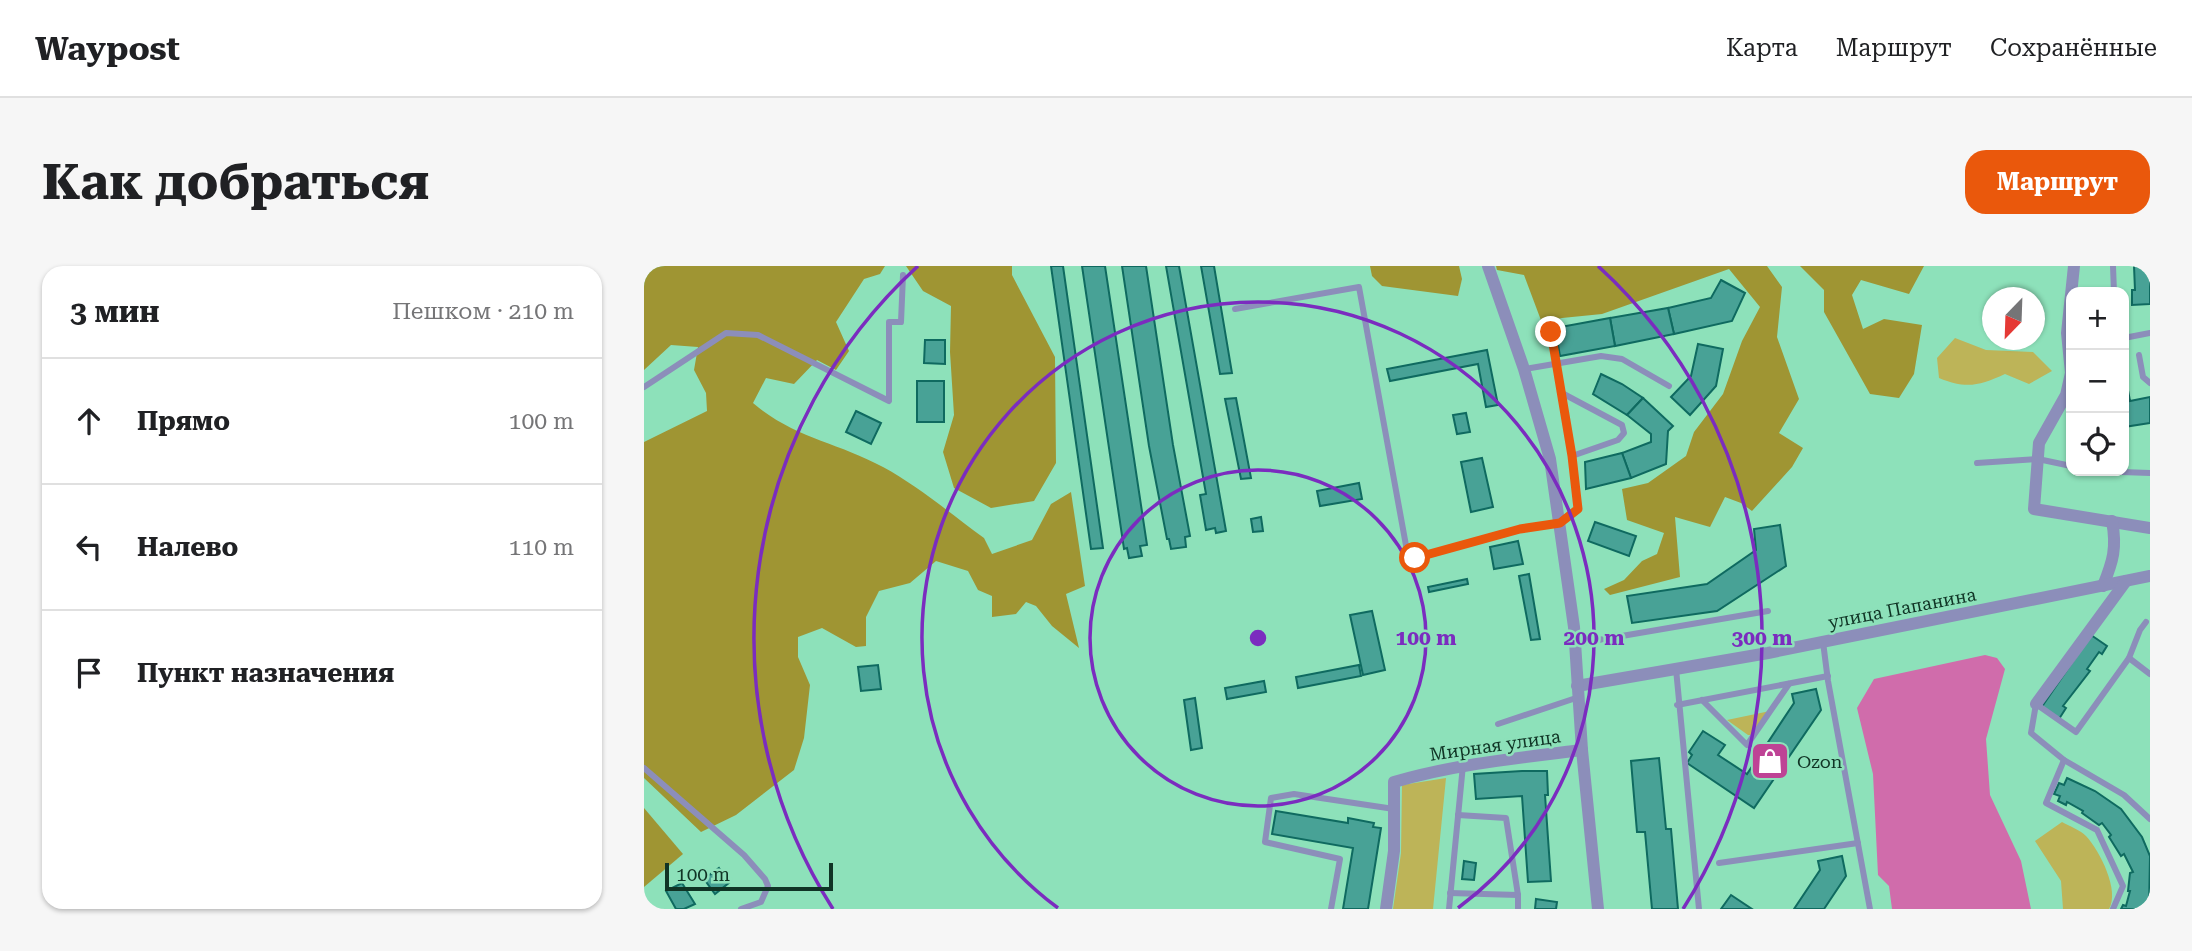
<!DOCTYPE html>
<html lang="ru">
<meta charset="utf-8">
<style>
:root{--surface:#fff;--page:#f6f6f6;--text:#202124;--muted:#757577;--line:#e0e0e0;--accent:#ea580c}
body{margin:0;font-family:"Roboto Serif",serif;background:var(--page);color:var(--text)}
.controls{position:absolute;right:21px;top:21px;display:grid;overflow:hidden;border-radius:14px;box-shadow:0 2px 5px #0004}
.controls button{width:63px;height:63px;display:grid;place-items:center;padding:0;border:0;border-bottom:2px solid var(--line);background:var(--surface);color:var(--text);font:35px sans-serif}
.compass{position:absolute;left:1338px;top:21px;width:63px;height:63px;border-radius:50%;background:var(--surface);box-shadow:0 2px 5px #0004;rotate:203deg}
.scale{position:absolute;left:21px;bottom:18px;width:168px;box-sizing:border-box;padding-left:7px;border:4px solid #103425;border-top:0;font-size:19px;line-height:24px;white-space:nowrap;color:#103425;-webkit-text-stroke:5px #8de1ba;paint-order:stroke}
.stop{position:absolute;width:21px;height:21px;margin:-16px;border:5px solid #ea580c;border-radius:50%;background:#fff}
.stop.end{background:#ea580c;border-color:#fff;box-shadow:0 2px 7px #0008}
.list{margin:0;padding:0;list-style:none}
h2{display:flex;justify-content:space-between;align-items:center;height:91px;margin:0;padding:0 28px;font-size:30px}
h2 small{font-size:23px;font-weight:400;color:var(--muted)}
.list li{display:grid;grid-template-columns:46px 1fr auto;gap:21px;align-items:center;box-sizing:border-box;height:126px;padding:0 28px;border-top:2px solid var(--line)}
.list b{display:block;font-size:26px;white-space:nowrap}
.list em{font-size:23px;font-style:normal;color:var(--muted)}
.icon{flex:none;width:38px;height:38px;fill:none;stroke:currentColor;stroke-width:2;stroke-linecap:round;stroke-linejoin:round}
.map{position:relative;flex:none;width:1506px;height:643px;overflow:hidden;border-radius:21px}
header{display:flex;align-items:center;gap:42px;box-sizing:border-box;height:98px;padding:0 35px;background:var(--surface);border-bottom:2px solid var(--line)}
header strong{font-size:33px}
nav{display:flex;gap:38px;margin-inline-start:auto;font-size:24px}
.intro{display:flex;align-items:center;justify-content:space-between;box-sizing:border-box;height:168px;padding:0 42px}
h1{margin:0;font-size:49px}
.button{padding:18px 32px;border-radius:21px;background:var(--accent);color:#fff;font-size:24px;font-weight:700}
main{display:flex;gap:42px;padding:0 42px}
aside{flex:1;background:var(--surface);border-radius:21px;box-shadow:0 2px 5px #0004}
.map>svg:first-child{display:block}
.green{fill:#bdb458}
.forest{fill:#9f9533}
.water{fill:#d06cab}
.building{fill:#48a296;stroke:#0f6a60;stroke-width:2}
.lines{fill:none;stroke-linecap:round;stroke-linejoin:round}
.service{stroke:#8c8eba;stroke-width:6}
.minor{stroke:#8c8eba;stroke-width:12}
.route{stroke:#ea580c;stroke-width:9}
.ring{fill:none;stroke:#7b2cbf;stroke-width:3.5}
.labels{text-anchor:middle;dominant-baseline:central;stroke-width:5;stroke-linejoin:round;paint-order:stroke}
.street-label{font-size:18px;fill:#103425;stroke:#8de1ba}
.poi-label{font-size:18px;fill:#103425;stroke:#8de1ba;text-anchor:start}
.centre{fill:#7b2cbf;stroke:#8de1ba;stroke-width:3.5}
.ring-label{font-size:21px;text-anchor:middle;font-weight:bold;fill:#7b2cbf;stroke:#8de1ba;stroke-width:5;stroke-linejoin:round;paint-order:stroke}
</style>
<header>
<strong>Waypost</strong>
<nav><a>Карта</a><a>Маршрут</a><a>Сохранённые</a></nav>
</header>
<div class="intro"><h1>Как добраться</h1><a class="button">Маршрут</a></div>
<main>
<aside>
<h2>3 мин<small>Пешком · 210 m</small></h2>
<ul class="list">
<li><svg class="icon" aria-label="ahead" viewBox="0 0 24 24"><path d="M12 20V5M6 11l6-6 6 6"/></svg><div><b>Прямо</b></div><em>100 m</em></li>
<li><svg class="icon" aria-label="left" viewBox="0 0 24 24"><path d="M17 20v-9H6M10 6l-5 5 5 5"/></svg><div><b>Налево</b></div><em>110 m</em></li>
<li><svg class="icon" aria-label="arrive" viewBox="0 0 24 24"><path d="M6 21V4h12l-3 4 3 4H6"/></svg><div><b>Пункт назначения</b></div></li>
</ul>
</aside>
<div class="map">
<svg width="1506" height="643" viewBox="0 0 1506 643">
<rect width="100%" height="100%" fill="#8de1ba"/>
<!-- green -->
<g class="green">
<path d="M 1311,72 L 1342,84 L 1389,86 L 1408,105 L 1385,118 L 1361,108 C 1335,120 1322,123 1295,112 L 1293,92 Z"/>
<polygon points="1126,445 1110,469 1104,469 1083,454"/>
<polygon points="802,512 789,643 749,643 757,587 758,519"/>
<path d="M 1418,556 C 1425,560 1436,564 1442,570 C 1456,585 1476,625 1465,643 L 1419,643 L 1417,615 L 1391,575 Z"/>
</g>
<!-- forest -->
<g class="forest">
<path d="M 0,0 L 241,0 L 236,8 L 220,13 L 192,56 L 205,85 L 192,104 L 173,94 L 150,118 L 122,112 L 109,137 C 150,172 193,176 239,201 C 274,220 307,248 340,272 L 348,288 L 388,274 L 407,238 L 427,226 L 441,320 L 422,328 L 435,382 L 408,360 L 392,340 L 382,336 L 372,348 L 348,351 L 348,330 L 334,324 L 324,305 L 292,295 L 266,317 L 235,325 L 222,351 L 222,380 L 212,381 L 178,362 L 154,371 L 154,391 L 166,419 L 160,472 L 150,504 L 92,549 L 57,566 L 0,512 L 0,176 L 63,145 L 62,127 L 50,104 L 54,81 L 27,79 L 0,104 Z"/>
<polygon points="262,0 368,0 368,9 411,91 412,197 390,235 347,242 310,222 299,186 310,149 306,86 307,40 279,25"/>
<polygon points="726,0 815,0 818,13 814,30 738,20 728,10"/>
<polygon points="852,0 1123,0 1138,21 1133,71 1155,133 1135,167 1159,182 1148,201 1108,245 1097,237 1081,231 1066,261 1031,251 1036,311 966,329 960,323 980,314 998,295 1013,288 1020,267 983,254 978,223 1004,217 1042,190 1050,166 1079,128 1098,75 1116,41 1085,3 958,48 918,52 898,57 880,9 853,4"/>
<polygon points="1156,0 1280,0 1265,28 1217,14 1208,29 1219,63 1240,53 1278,59 1270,108 1255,132 1226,128 1180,46 1180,24"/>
<polygon points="0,542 39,588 0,621"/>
</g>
<!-- water -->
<polygon class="water" points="1341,389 1353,392 1361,403 1342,473 1346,529 1377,595 1387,643 1248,643 1245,620 1234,609 1229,508 1213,442 1230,413"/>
<!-- building -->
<g class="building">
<polygon points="407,0 419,0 459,282 447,283"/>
<polygon points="438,0 461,0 503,279 496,280 498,290 485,292 483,282 480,283"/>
<polygon points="478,0 502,0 529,179 546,270 541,271 542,281 527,283 525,273 523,273 505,180"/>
<polygon points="522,0 535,0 582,265 572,267 571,262 562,264 556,229 562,228"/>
<polygon points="557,0 570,0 588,107 576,108"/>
<polygon points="1490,0 1506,0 1506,38 1488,39 1488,24 1491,24"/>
<polygon points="1077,14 1101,27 1088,55 1030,68 1024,42 1067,32"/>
<polygon points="1024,42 1030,68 971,80 966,52"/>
<polygon points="966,52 971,80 916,90 911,62"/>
<polygon points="281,74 301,74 301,98 280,97"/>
<polygon points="1054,78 1079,83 1072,120 1046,149 1027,131 1047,110"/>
<polygon points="843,84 854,139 842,141 834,98 746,115 743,103"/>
<polygon points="1480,103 1486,135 1506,131 1506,157 1480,161"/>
<polygon points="957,108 978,118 999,132 983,149 949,128"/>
<rect x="273" y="115" width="27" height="41"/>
<polygon points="592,132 607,212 597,213 581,133"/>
<polygon points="999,132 1029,160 1024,165 1022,198 987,212 978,187 1007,176 1007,168 983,149"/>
<polygon points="212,145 237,157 227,178 202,166"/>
<polygon points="822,147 826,166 813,168 809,149"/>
<polygon points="978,187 987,212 942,223 941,196"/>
<polygon points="838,192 849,241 827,246 817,196"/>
<polygon points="715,217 718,233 676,240 673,225"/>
<polygon points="617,251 619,265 609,266 607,253"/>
<polygon points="951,256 992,270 985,290 944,275"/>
<polygon points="1136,259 1142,300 1073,345 988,357 983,330 1063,318 1112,284 1110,263"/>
<polygon points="874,275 879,298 850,303 846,281"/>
<polygon points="885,308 896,373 887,374 875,310"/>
<polygon points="823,313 824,318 785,326 784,321"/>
<polygon points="728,345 741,404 719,409 706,349"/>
<polygon points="1447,369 1463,380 1458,388 1455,386 1443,403 1446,405 1419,440 1422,442 1415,453 1397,442"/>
<polygon points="234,399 237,423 217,425 214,401"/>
<polygon points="715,399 717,410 654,422 652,411"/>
<polygon points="620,415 622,426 583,433 581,422"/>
<polygon points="1172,423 1177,444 1110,542 1043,497 1048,489 1045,486 1059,465 1081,479 1074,489 1103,508 1150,437 1148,428"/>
<polygon points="551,432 558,482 547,484 540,434"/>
<polygon points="1015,492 1022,563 1027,563 1034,643 1008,643 1001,566 993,566 987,495"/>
<polygon points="878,505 903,505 904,529 901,529 907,615 884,616 878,530 832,533 830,508"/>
<polygon points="1423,512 1451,525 1477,543 1498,571 1506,590 1505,643 1477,643 1479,639 1482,640 1486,625 1484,625 1486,607 1489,606 1480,588 1477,590 1465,571 1467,569 1458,557 1455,559 1438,547 1439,545 1423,536 1422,539 1414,535 1416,530 1410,528 1415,517 1420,519"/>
<polygon points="632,545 704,557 704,552 730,557 729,561 737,562 724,643 699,643 709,582 628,568"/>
<polygon points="1198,590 1202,610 1180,643 1150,643 1176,604 1174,595"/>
<polygon points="820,595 832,597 830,614 818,613"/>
<polygon points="75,602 86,616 71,628 60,613"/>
<polygon points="38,617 51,638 40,643 32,643 22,625"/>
<polygon points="1087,629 1108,643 1077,643"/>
<polygon points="892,633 913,636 912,643 891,643"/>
</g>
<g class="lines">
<!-- service -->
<g class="service">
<polyline points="1469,0 1470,26"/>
<polyline points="591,43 715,21 763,285 771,292 876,263 916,257 934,243 928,190 907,66"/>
<polyline points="1480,72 1506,67"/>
<polyline points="1495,89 1499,111 1506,117"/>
<polyline points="881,103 957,90 978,93 1025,120"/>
<polyline points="0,121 82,67 114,69 245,135 245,56 257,56 259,9"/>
<polyline points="916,126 978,159 980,167 974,174 928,190"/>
<polyline points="1333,197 1394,193 1427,200"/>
<polyline points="1449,205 1506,207"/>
<polyline points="1179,376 1184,415 1226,643"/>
<polyline points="931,378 1124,345"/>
<polyline points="1485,392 1506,408"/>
<polyline points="1032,403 1055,643"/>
<polyline points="1058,434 1103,479 1145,418"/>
<polyline points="1033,439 1184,410"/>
<polyline points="854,458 935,431"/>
<polyline points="1420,494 1480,529 1506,553"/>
<polyline points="0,502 100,589 121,613 124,620 117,636 97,643"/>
<polyline points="1075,597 1214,577"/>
<polyline points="806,627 874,629 862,552 814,549"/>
<polyline points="687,643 696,593 621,576 627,532 650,528 750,543"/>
<polyline points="805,643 819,499"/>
<polyline points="874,643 874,629"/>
<polyline points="1469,643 1479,620 1453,564 1402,537 1420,494 1387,467 1392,438 1432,466 1485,392 1496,364 1502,356"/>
</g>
<!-- minor -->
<g class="minor">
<polyline points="1430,0 1423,67 1427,107 1422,129 1395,177 1390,243 1506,262"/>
<path d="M 1459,320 C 1469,295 1473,282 1468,255"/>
<polyline points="933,420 1124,387 1506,310"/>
<polyline points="1392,438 1482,315"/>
<polyline points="938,484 954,643"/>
<path d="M 742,643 L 750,585 L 750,516 C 812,498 874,492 938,484 L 930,361 L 906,193 L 880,103 L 844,0"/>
</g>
</g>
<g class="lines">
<!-- route -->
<polyline class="route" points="771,292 876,263 916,257 934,243 928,190 907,66"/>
</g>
<!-- distance rings -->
<g class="ring">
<circle cx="614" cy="372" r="168"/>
<path d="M414 642A336 336 0 1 1 814 642"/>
<path d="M189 643A504 504 0 0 1 274 0M954 0A504 504 0 0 1 1039 643"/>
</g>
<!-- icons -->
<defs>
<g id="shop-square" transform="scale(2.0125)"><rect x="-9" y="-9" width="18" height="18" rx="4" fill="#be4395" stroke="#8de1ba"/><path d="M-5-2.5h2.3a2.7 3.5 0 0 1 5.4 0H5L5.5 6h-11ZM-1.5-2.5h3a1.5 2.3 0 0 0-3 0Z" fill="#fff"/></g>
</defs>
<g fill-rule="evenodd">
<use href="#shop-square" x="1126" y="495"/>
</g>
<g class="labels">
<!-- street labels -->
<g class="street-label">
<text transform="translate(1258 342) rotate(-11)">улица Папанина</text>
<text transform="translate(851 479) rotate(-8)">Мирная улица</text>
</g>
<!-- poi labels -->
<g class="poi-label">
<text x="1153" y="495">Ozon</text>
</g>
</g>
<circle cx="614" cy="372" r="10" class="centre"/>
<g class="ring-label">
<text x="782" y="379">100 m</text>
<text x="950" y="379">200 m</text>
<text x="1118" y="379">300 m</text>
</g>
</svg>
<div class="controls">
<button>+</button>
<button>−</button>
<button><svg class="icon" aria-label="locate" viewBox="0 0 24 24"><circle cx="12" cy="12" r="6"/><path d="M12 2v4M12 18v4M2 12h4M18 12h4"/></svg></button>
</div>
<svg class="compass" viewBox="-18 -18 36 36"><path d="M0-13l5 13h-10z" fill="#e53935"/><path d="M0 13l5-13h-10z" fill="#757577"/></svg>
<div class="scale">100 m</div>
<div class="stop" style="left:771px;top:292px"></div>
<div class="stop end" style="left:907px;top:66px"></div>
</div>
</main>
